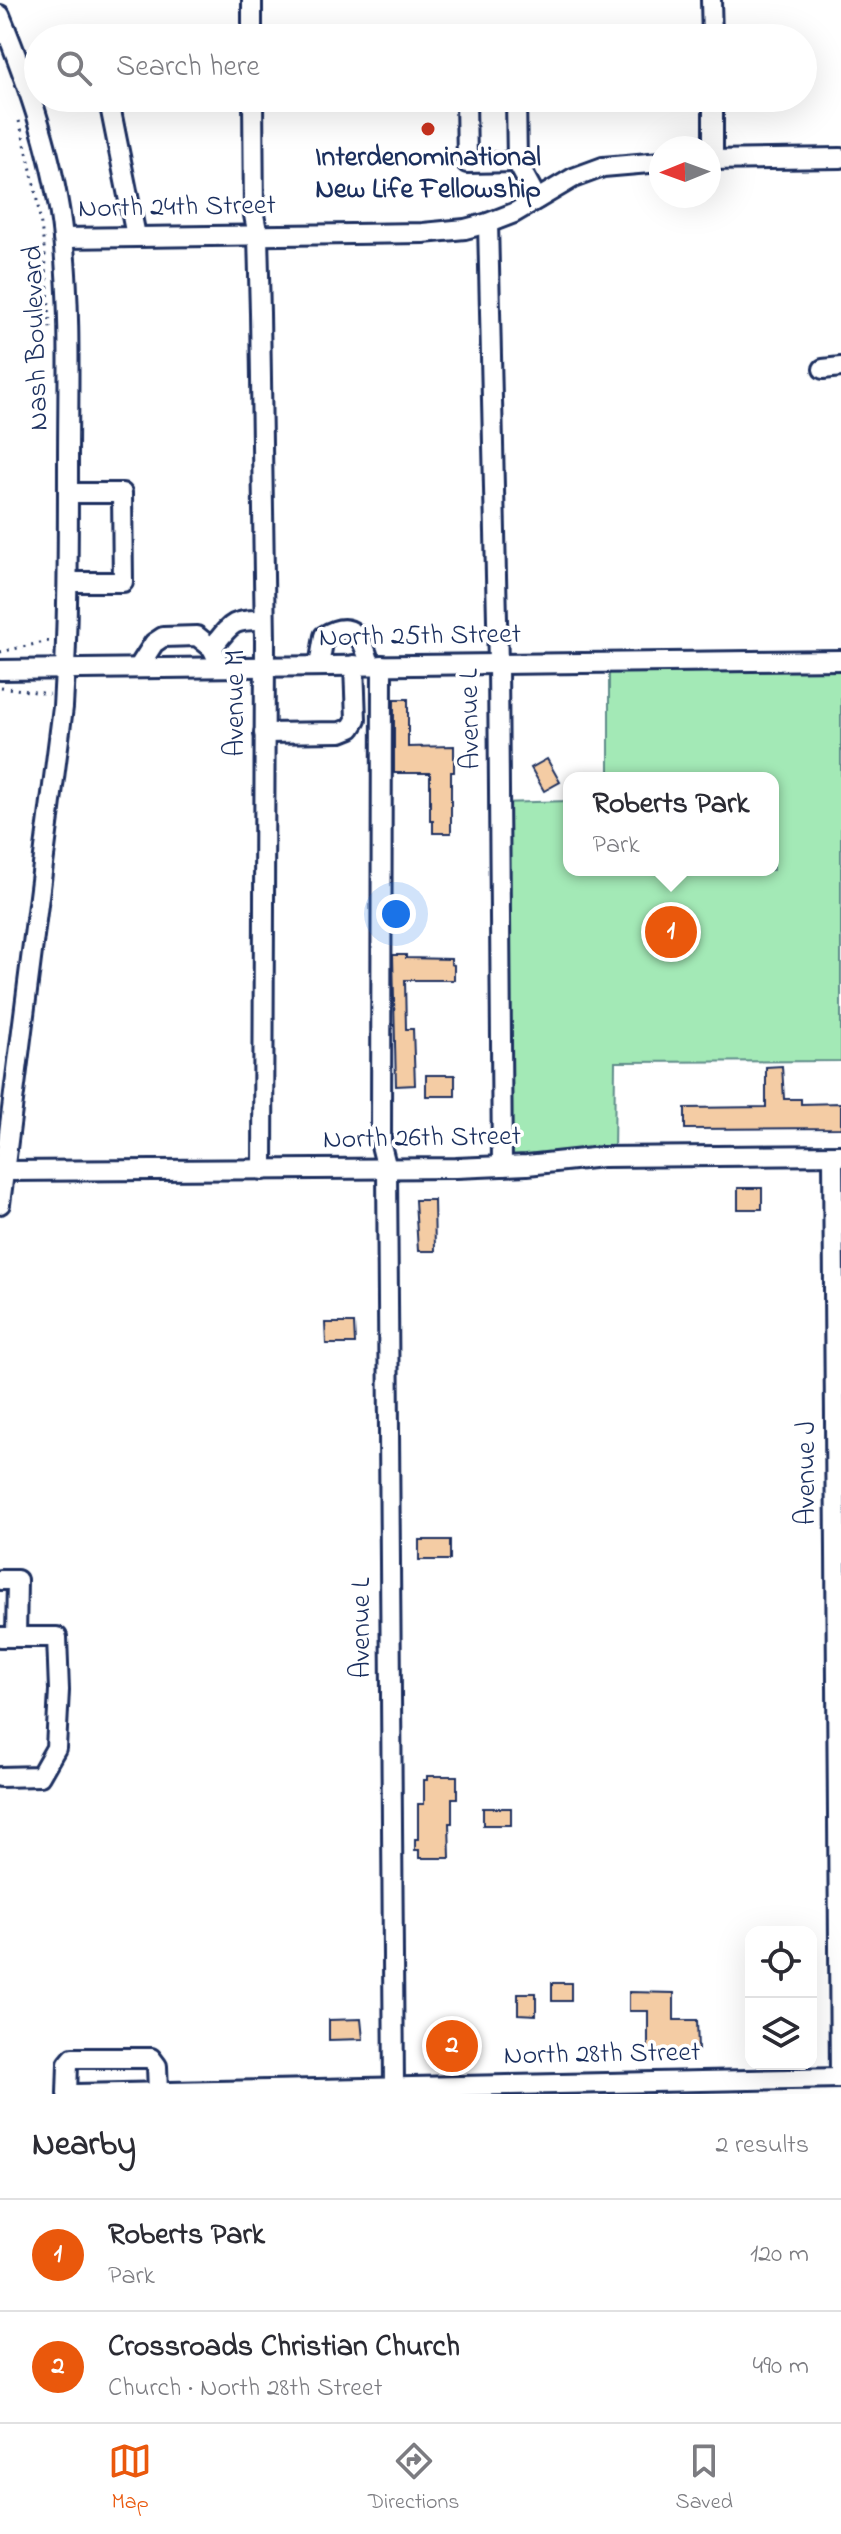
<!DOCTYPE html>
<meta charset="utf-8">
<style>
:root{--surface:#fff;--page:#f2f2f3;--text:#2b2b33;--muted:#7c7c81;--line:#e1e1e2;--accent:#ea580c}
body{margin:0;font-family:"Indie Flower",sans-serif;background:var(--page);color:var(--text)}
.controls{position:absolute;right:24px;bottom:24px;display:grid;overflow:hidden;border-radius:16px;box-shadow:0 8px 32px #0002}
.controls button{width:72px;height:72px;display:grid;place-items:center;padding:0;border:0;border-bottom:2px solid var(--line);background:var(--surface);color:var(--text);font:40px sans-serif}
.compass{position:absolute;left:649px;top:136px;width:72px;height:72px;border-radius:50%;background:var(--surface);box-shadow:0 8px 32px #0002;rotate:269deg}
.you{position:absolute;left:396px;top:914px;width:28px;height:28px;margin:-20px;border:6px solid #fff;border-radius:50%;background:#1a73e8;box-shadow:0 0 0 12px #1a73e833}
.badge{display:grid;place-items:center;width:52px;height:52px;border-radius:50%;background:var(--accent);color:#fff;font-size:26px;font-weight:700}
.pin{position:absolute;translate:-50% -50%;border:4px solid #fff;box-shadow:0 2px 8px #0006}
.popup{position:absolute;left:563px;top:772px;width:216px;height:104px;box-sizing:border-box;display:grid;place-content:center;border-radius:16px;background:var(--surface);filter:drop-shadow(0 2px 6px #0005);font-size:26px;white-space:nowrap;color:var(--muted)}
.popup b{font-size:30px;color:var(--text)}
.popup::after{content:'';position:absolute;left:50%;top:100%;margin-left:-16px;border:16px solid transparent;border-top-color:var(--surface)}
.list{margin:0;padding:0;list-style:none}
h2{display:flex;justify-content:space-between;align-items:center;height:104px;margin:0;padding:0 32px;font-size:34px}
h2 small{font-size:26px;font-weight:400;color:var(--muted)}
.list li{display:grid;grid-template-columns:52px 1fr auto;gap:24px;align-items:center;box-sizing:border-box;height:112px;padding:0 32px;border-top:2px solid var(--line)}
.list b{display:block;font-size:30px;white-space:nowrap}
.list p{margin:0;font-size:26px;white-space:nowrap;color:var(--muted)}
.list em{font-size:26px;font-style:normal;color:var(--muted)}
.icon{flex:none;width:44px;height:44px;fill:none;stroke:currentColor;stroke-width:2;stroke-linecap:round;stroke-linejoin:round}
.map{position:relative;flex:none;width:841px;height:2094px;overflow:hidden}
.search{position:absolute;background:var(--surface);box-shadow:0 8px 32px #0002;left:24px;right:24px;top:24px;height:88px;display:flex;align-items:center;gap:20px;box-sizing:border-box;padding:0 28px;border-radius:44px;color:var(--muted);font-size:30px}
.sheet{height:328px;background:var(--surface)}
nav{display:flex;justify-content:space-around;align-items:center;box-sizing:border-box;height:112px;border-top:2px solid var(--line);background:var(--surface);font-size:22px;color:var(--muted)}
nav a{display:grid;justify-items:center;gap:4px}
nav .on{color:var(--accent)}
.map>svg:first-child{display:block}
.green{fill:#a3e9b6;stroke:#5f8c8a;stroke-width:2}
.building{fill:#f4cca4;stroke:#1b2f5e;stroke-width:2}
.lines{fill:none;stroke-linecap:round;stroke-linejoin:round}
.minor-casing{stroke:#1b2f5e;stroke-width:24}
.path{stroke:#1b2f5e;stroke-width:3;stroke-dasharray:2 6;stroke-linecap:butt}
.minor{stroke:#fff;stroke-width:18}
.poi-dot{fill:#c8321e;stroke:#fff;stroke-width:3}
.labels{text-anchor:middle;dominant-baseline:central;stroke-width:7;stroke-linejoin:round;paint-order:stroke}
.poi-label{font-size:28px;font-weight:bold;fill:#1b2f5e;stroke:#fff}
.street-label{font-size:28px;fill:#1b2f5e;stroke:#fff}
</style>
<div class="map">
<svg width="841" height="2094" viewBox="0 0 841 2094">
<rect width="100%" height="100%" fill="#fff"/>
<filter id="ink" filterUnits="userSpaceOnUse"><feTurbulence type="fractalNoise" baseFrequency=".0125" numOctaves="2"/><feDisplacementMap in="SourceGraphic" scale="16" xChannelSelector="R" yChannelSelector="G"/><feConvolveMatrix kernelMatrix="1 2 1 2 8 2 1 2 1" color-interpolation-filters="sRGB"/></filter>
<g filter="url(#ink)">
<!-- green -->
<polygon class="green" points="841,660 841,1061 615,1062 614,1157 502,1166 500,803 569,801 569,870 773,870 773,778 609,778 609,663"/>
<!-- building -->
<g class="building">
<polygon points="394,699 408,699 408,747 454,746 454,772 451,772 451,833 433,833 433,821 430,821 430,773 394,773"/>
<polygon points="547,759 560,782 544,791 531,768"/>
<polygon points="393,955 406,955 406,958 451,959 451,964 454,965 454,980 405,980 406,1029 413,1029 415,1085 396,1086"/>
<polygon points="782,1066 784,1099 801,1099 801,1104 841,1103 841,1128 685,1129 685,1108 766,1107 766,1067"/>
<rect x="426" y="1075" width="29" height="21"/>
<rect x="738" y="1188" width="24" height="21"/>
<polygon points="415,1200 434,1200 435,1251 418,1251"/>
<polygon points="325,1323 354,1323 355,1344 326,1344"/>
<rect x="419" y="1540" width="31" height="20"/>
<polygon points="427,1776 457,1776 457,1798 452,1798 452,1823 449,1823 450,1858 419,1858 419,1850 415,1850 415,1839 418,1839 418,1804 424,1804 424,1780 427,1780"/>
<rect x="483" y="1808" width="28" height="17"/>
<rect x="552" y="1983" width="19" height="18"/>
<polygon points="629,1992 674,1993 674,2020 697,2020 698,2050 693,2050 693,2054 648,2054 648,2011 629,2011"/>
<polygon points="518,1993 536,1993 536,2015 518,2014"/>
<polygon points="361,2019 363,2039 329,2040 329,2020"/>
</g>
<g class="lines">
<!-- minor casing -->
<g class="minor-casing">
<g id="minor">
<polyline points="252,0 252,38"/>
<polyline points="711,0 712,38"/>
<path d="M 0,15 C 29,86 55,161 63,238 C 71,312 68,388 68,463 C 68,544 68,625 63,707 L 0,1204"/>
<polyline points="104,98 110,106 136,236"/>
<polyline points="253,98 254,215 258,236 260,313 265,641 263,1170"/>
<polyline points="466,98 467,163 517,162"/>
<polyline points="516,98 517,162 537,199"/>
<polyline points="713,98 713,160"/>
<polyline points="709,160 841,158"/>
<polyline points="488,223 498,664 502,1166"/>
<polyline points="63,238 423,233 465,229 488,223 514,213 573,178 603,167 661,162"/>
<polyline points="823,369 841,367"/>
<polyline points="68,582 123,582 122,493 68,493"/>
<path d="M 212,648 C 231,624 232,619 263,620"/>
<polyline points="382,665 381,1145 387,1169 394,2087"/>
<path d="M 319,666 L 324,636 C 353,618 364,639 370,665"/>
<polyline points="138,668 154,643 163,637 197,636 212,648 221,667"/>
<polyline points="0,670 841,660"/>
<polyline points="264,733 341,732 351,728 356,720 354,665"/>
<polyline points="833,1156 840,2078"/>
<polyline points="4,1171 456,1168 527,1165 602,1157 841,1155"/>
<polyline points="0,1580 17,1580 16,1637"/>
<polyline points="0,1637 57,1637 59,1690 56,1748 40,1776 0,1777"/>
<polyline points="67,2094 68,2064 73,2058 151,2058 157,2066 158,2092"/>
<polyline points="75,2094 841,2078"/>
</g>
</g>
<!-- path -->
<g class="path">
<path d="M 19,121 C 38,190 48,258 50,330"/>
<polyline points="0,652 49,641"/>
<polyline points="1,687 49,694"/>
</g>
<!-- minor -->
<use href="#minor" class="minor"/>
</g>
</g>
<!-- markers -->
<circle class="poi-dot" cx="428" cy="129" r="8"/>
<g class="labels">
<!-- poi labels -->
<g class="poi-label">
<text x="428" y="158">Interdenominational<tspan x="428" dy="32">New Life Fellowship</tspan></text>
</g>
<!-- street labels -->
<g class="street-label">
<text transform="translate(177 208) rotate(-1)">North 24th Street</text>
<text transform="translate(37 338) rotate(-92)">Nash Boulevard</text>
<text transform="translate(420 637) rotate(-1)">North 25th Street</text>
<text transform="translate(236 703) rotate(-90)">Avenue M</text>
<text transform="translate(471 719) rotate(-91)">Avenue L</text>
<text transform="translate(422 1139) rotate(-1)">North 26th Street</text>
<text transform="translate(807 1473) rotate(-90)">Avenue J</text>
<text transform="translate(362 1628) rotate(-90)">Avenue L</text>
<text transform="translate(602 2055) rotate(-1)">North 28th Street</text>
</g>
</g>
</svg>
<div class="controls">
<button><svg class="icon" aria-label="locate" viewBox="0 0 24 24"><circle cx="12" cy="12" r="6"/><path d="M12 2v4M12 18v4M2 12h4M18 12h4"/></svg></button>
<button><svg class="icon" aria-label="layers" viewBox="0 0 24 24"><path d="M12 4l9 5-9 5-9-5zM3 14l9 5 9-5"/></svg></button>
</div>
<svg class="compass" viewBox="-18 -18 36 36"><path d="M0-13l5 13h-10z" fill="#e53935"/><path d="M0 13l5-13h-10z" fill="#7c7c81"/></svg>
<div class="you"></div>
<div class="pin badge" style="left:671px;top:932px">1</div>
<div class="popup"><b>Roberts Park</b>Park</div>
<div class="pin badge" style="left:452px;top:2046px">2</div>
<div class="search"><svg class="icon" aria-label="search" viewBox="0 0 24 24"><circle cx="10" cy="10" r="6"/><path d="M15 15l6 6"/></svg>Search here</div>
</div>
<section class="sheet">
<h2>Nearby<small>2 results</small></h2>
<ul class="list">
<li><span class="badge">1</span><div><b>Roberts Park</b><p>Park</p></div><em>120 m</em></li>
<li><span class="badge">2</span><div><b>Crossroads Christian Church</b><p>Church · North 28th Street</p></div><em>490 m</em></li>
</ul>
</section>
<nav>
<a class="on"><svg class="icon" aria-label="map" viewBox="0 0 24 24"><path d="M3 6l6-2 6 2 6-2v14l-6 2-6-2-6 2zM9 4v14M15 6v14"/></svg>Map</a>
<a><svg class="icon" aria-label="directions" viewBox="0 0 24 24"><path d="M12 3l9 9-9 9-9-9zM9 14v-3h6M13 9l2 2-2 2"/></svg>Directions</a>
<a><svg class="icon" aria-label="saved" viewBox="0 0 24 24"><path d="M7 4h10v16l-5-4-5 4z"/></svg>Saved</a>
</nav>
